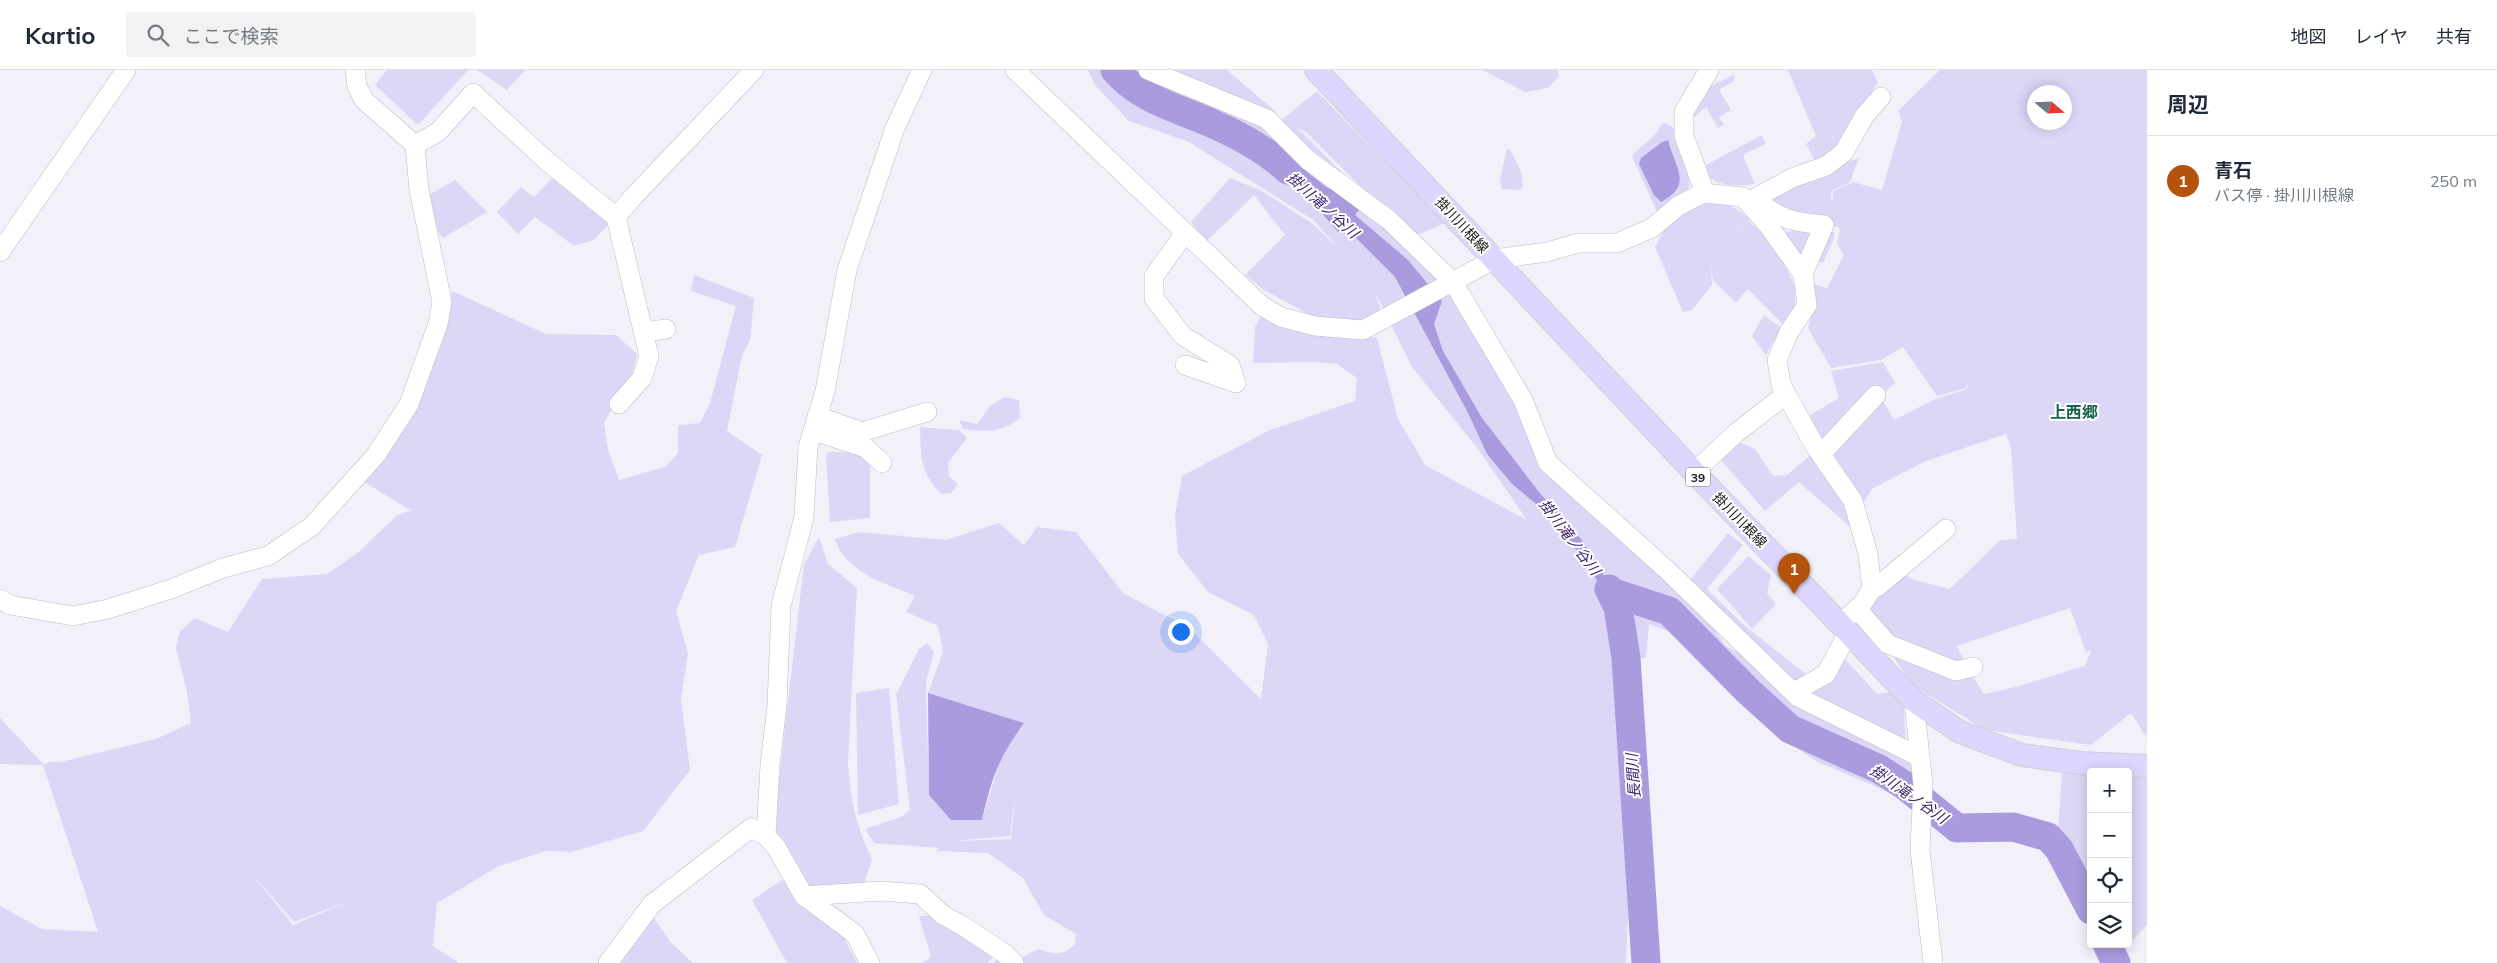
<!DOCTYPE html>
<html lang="ja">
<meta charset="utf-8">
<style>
:root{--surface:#fff;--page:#f2f2f3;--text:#1f2937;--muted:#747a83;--line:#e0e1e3;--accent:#b45309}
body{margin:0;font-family:Mulish,"Noto Sans JP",sans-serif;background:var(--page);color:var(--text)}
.controls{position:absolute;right:15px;bottom:15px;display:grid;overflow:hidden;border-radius:5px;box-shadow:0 2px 12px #0003}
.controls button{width:45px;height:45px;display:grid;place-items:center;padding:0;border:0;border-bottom:1px solid var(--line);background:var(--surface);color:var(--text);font:25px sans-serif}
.compass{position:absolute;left:2027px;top:15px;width:45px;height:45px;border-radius:50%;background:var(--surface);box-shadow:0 2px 12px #0003;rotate:109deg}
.you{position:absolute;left:1180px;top:561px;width:18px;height:18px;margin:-12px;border:4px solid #fff;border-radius:50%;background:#1a73e8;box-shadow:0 0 0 8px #1a73e833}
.badge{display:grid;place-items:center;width:32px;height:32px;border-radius:50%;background:var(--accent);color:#fff;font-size:16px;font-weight:700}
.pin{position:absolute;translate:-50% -41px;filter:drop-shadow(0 1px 2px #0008)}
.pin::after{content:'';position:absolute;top:26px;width:18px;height:15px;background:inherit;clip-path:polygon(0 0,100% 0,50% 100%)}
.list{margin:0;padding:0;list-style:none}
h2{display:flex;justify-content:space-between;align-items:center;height:65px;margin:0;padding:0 20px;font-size:21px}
h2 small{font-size:16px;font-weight:400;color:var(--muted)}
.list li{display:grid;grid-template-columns:32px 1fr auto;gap:15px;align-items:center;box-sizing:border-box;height:90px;padding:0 20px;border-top:1px solid var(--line)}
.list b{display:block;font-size:19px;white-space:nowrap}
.list p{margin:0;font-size:16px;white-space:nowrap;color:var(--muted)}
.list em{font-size:16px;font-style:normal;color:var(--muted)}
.icon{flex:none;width:28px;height:28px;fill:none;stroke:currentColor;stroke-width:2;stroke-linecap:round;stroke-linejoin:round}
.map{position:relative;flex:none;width:2147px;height:893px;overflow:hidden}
header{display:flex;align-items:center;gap:30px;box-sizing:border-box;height:70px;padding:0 25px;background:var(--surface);border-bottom:1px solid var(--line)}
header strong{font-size:24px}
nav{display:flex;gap:28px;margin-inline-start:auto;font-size:18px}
.search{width:350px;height:45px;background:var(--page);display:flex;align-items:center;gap:12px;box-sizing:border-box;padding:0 18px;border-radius:5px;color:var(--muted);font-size:19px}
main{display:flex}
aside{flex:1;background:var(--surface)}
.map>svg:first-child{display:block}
.green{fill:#ddd7f7;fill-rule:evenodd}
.water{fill:#a99bdd}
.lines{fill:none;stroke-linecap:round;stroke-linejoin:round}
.river{stroke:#a99bdd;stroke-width:29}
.minor-casing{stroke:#bdbcc2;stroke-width:20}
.major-casing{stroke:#d0d0d0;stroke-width:24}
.minor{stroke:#fff;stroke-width:19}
.major{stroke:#dfd6ff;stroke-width:22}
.labels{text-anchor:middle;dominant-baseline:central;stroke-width:4;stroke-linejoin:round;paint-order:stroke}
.shield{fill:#fff;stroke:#5a5a5c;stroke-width:1}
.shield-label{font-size:12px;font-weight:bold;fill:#141416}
.street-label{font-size:14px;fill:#141416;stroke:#fff}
.water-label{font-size:15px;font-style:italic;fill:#3b226e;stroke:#fff}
.quarter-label{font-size:16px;font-weight:bold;fill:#18624b;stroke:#fff}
</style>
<header>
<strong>Kartio</strong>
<div class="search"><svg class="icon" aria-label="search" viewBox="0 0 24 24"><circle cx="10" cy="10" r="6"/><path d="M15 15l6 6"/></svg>ここで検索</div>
<nav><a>地図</a><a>レイヤ</a><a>共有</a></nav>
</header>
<main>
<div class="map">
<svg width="2147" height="893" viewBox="0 0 2147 893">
<rect width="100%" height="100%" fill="#f2f1f9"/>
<!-- green -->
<g class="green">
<polygon points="387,0 468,0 418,55 375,15"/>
<polygon points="477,0 525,0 507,20"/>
<path d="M 1088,0 L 1227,0 L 1275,41 L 1278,53 L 1317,21 L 1445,153 L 1408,169 L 1453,212 L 1558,393 L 1683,516 L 1726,576 L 1743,585 L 1685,516 L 1728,463 L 1743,475 L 1707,519 L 1744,555 L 1808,606 L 1797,625 L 1912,692 L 1914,723 L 1909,731 L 1816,691 L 1765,656 L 1727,615 L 1709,592 L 1682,566 L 1649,554 L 1646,588 L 1626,588 L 1633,730 L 1626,893 L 993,893 L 1004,883 L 1013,892 L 1038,879 C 1055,884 1061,887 1075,874 L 1076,864 L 1044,845 L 1023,808 L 988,783 L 935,781 L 944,775 L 939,778 L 874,773 L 865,759 L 901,747 L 910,740 L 896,625 L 919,579 L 927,573 L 934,582 L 926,612 L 929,725 L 982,750 L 1002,684 L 1023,653 L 928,623 L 943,582 L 938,556 L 906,542 L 915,526 C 885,513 846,503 835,469 L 859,462 L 946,470 L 999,453 L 1024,475 L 1037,457 L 1076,462 L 1123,523 L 1189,558 L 1261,629 L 1268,574 L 1254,545 L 1208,522 L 1178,484 L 1175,446 L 1182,406 L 1270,360 L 1355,331 L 1357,308 L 1337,294 L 1315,292 L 1253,293 L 1255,257 L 1263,242 L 1310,258 L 1377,268 L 1398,349 L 1425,395 L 1527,450 L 1478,379 L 1412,297 L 1375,222 L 1381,241 L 1364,251 L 1315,248 L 1264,220 L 1245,205 L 1285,165 L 1254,125 L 1206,172 L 1191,152 L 1230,108 L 1260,120 L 1312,153 L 1339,179 L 1313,150 L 1189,72 L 1129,51 L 1095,15 ZM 1296,59 L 1305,61 L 1376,132 L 1401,162 L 1302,62 ZM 1015,727 L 1011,769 L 953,771 L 1010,766 Z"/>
<polygon points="1483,0 1558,0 1559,6 1548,18 1525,22"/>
<polygon points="1788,0 1872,0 1878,12 1840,75 1816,92 1806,74 1816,66"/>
<path d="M 1940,0 L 2147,0 L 2147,668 L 2131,643 L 2091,675 L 1985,660 L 1912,615 L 1885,574 L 1859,545 L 1902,503 L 1914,510 L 1950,519 L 2000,470 L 2017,469 L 2011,378 L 2006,364 L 1926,391 L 1873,418 L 1863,433 L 1805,348 L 1839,328 L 1831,301 L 1883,292 L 1895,313 L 1880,326 L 1894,350 L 1935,329 L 1967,319 L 1969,310 L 1966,318 L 1937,326 L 1903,277 L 1881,290 L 1831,298 L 1808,258 L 1813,237 L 1813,214 L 1827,218 L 1844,185 L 1837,174 L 1840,158 L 1764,132 L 1835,96 L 1859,88 L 1850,112 L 1831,121 L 1832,136 L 1833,121 L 1853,112 L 1882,120 L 1902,52 L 1898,41 ZM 2034,22 L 2064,22 L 2064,52 L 2034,52 ZM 2070,538 L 2086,582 L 2091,580 L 2085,596 C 2051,605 2019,618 1984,624 L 1969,601 L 1957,576 Z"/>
<polygon points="1734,5 1734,11 1719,20 1731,40 1719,47 1724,55 1718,58 1706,37 1688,52 1710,16"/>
<path d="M 1665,53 L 1677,60 L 1689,107 L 1689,124 L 1657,142 L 1632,86 C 1641,75 1656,68 1661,55 Z"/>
<path d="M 1762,65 L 1766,74 L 1744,84 L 1744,88 L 1755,114 C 1737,116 1725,117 1709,108 L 1706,95 Z"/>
<polygon points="1507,79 1510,80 1521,102 1523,117 1519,120 1502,119 1500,111"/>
<polygon points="554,106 607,150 608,155 594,170 574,176 535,147 518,164 497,142 521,117 534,127"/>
<polygon points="455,110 487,142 443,168 435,158 427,126"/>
<polygon points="1714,132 1730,135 1750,149 1728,172 1749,151 1774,174 1795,216 1795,236 1785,257 1748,219 1736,233 1713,210 1711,195 1712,215 1692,240 1683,242 1655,177 1664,160 1688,138"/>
<polygon points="1794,161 1834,162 1834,168 1823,193 1811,189 1804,193 1783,162"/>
<path d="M 694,205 L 754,228 L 750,271 L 742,285 L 727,361 L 762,385 L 735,477 L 699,485 L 676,541 L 688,583 L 681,629 L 690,700 L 643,761 L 571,782 L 546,781 L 499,796 L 437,833 L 433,876 L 459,893 L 0,893 L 0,836 L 42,859 L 98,862 L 43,695 L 0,694 L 0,648 L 44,695 L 49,692 L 60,692 L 156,669 L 191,653 L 187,622 L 176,578 L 180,561 L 195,548 L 228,562 L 262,509 L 327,504 L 360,481 L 396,446 L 430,432 L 410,440 L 356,407 L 386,370 L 444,268 L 452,221 L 546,264 L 616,265 L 637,284 L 633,302 L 604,353 L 608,380 L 619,410 L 665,397 L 678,383 L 678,355 L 700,353 L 710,333 L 736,236 L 691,221 ZM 252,804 L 294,852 L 354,829 L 293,855 Z"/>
<polygon points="1764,245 1781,258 1766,285 1752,266"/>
<path d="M 1004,327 L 1019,330 L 1020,348 C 1000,363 987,362 963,359 L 959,350 L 977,354 L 990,336 Z"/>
<path d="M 920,357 L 959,360 L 967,368 L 948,393 L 949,406 L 958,414 L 951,423 L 941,424 C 920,401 921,388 920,357 Z"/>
<polygon points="1738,371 1755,379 1773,406 1787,405 1814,382 1853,450 1856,462 1799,412 1765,441 1720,389"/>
<polygon points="828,382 859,383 870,396 870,448 830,452 826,385"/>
<path d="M 819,467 L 828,494 L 857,518 L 848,691 C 850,728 856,756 872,789 L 861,824 L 804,826 L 776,777 L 777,727 L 804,494 Z"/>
<polygon points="1748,486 1771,505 1767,523 1776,534 1752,559 1717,519"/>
<polygon points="1840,584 1877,624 1890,622 1904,635 1906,679 1801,624"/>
<polygon points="889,618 899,734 858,745 856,623"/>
<polygon points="2062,703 2091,704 2091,812 2058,760"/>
<polygon points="2128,704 2147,704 2147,855 2129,874"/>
<polygon points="782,810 839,858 857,893 787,893 752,830"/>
<polygon points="650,842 671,873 693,893 608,893"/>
<polygon points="943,845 994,886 987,893 922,893 931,887 919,846"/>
</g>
<!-- water -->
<g class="water">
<path d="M 1113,0 C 1134,0 1137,12 1153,23 C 1173,37 1198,39 1217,55 L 1132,21 Z"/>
<polygon points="1258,68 1276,77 1326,117 1344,124 1361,137 1355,145 1408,190 1442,231 1434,254 1443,281 1482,348 1539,422 1581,469 1621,533 1625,565 1590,497 1547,443 1512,414 1487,384 1468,343 1395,207 1344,156 1338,162 1320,141 1317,132 1257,80"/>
<path d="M 1668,70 C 1675,98 1694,115 1661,132 L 1654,125 L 1639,94 L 1641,88 L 1662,72 Z"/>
<path d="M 928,623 L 1024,653 C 998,689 992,707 982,750 L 951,750 L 929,725 Z"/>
</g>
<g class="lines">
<!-- river -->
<g class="river">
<path d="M 1115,0 C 1141,30 1175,37 1211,53 C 1239,65 1265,79 1288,100"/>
<polyline points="1609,519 1618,537 1626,588 1646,893"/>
<polyline points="1611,522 1669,541 1748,621 1790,659 1879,699 1904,715 1957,758 2013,757 2048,767 2059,779 2091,840"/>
<polyline points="2107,874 2116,893"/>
</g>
<!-- minor casing -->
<g class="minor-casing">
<g id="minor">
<polyline points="922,0 895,58 847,200 825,321 808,377 804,447 781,536 777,635 770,695 766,766 776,777 804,826 881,821 920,824 943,845 963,856 1004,883 1014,893"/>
<polyline points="1015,0 1262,236 1281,247 1315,256 1363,260 1495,189 1547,182 1578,173 1617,173 1652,158 1678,136 1703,123 1702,115 1684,66 1684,42 1709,0"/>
<polyline points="1148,0 1267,49 1308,90 1389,150 1453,212 1523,330 1548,393 1667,500 1798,627 1920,687"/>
<polyline points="415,75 438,62 473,23 548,92 616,147 634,126 754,0"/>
<polyline points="1703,123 1743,127 1768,155 1803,204 1807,235 1789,262 1777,290 1781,315 1815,376 1853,431 1868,484 1872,519 1862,534 1840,554"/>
<path d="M 1758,131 C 1780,150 1795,152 1824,155 L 1803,204"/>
<polyline points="1748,132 1792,108 1826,96 1844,82 1865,45 1881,27"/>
<polyline points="616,147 649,286 642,308 619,334"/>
<polyline points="1185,163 1154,206 1154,228 1183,266 1230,295 1236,313 1185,295"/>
<polyline points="0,182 126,0"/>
<polyline points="645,262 666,259"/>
<polyline points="817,346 862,362 927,342"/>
<polyline points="814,361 866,378 882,393"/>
<polyline points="1821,384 1876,325"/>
<polyline points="1694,402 1736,363 1785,325"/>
<polyline points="1872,519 1877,517 1946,459"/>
<polyline points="0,529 10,535 73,546 108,539 171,519 223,498 268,486 312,456 376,385 409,334 438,254 442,232 419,120 415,75 364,30 357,16 355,0"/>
<polyline points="1857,539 1888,574 1956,601 1973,597"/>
<polyline points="1794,622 1826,604 1848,563"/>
<polyline points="1914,631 1923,715 1920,780 1933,893"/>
<polyline points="804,826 855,864 870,893"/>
<polyline points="608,893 652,834 751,758 766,766"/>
</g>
</g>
<!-- major casing -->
<g class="major-casing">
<polyline id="major" points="1316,0 1694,402 1914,631 1960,662 2022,685 2080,693 2147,696"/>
</g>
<!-- minor -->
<use href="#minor" class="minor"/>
<!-- major -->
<use href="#major" class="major"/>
</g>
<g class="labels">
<!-- shield labels -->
<rect class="shield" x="1685.5" y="397.5" width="25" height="19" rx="4"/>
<g class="shield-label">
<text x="1698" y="407">39</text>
</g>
<!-- street labels -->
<g class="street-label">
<text transform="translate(1462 155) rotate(47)">掛川川根線</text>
<text transform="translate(1740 450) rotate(46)">掛川川根線</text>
</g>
<!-- water labels -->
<g class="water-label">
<text transform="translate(1323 135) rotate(42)">掛川滝ノ谷川</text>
<text transform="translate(1570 467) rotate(53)">掛川滝ノ谷川</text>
<text transform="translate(1633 706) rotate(-94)">長間川</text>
<text transform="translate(1909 724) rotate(35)">掛川滝ノ谷川</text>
</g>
<!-- quarter labels -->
<g class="quarter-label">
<text x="2074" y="342">上西郷</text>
</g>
</g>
</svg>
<div class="controls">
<button>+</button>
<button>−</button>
<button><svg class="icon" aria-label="locate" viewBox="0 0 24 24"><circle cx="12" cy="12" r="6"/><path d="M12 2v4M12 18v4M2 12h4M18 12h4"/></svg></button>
<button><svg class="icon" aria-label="layers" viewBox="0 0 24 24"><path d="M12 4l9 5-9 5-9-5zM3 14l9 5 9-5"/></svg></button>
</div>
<svg class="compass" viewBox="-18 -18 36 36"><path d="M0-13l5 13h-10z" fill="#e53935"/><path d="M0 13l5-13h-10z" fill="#747a83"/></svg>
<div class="you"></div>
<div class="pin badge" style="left:1794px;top:524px">1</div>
</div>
<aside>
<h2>周辺<small></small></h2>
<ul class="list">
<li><span class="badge">1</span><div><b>青石</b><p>バス停 · 掛川川根線</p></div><em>250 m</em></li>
</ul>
</aside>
</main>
